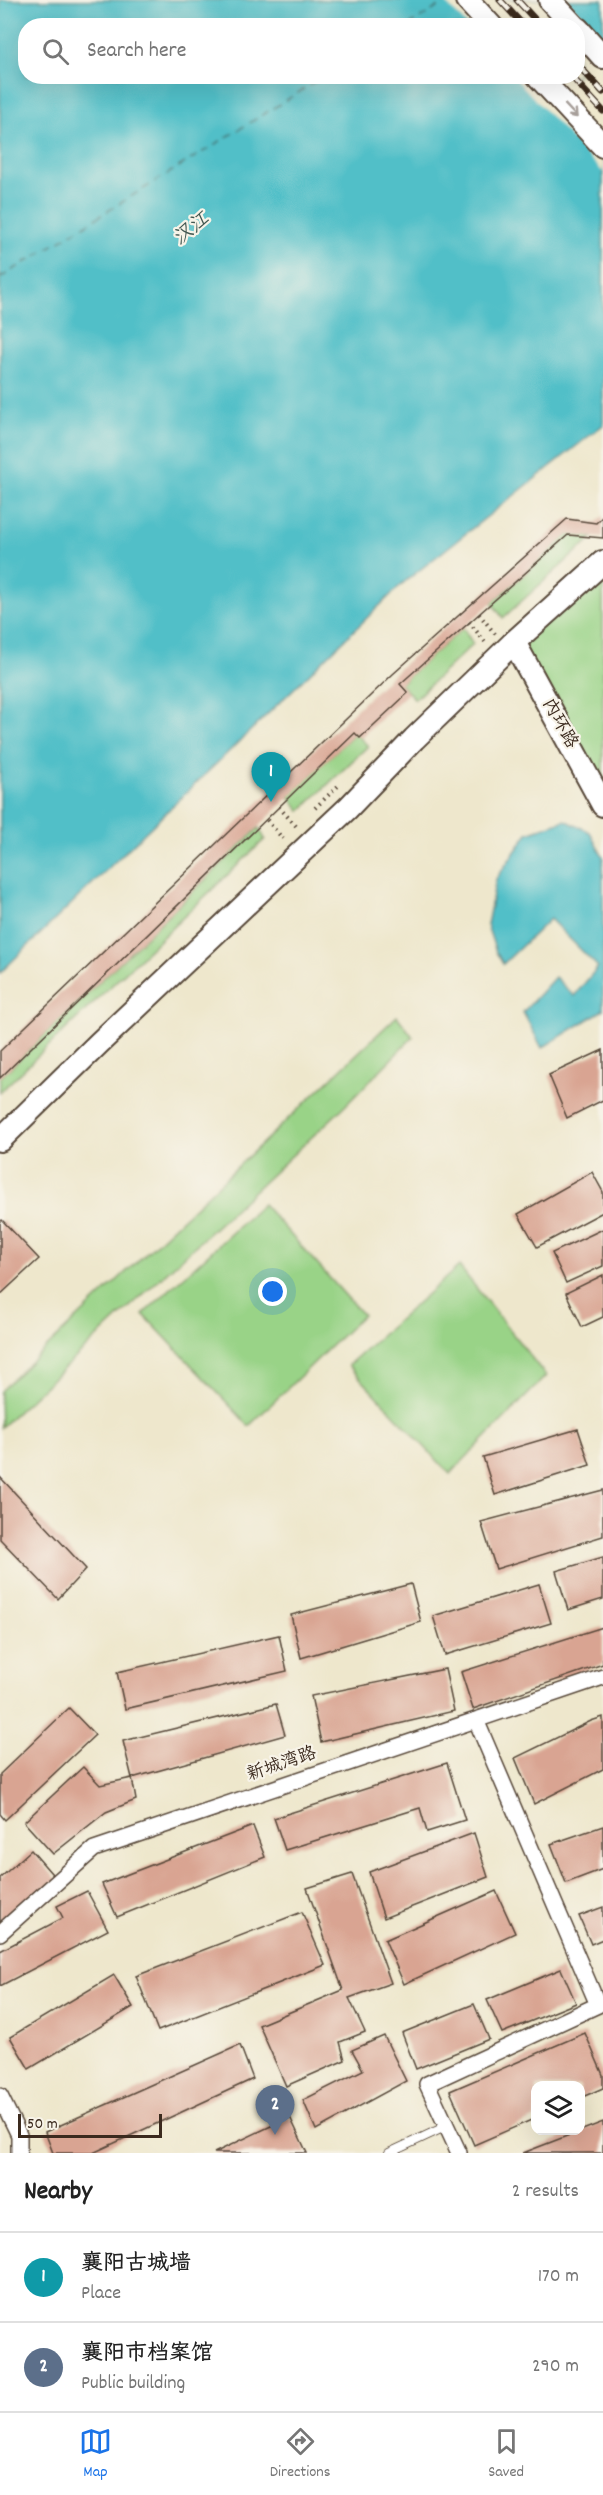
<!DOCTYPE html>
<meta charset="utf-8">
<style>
:root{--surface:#fff;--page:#f6f6f6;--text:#222;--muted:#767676;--line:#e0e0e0;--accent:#1a73e8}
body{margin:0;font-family:Dekko,"LXGW WenKai TC",sans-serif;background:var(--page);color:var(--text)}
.controls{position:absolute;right:18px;bottom:18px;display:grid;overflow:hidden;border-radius:12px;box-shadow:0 6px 24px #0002}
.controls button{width:54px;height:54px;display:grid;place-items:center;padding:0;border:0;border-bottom:2px solid var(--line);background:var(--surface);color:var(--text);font:30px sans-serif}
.scale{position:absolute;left:18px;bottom:15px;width:144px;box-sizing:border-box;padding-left:6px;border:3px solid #3b2a1e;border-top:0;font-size:16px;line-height:21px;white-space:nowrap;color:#3b2a1e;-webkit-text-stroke:4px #f7f3e8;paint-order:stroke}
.you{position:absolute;left:273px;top:1292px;width:21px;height:21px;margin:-15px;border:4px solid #fff;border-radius:50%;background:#1a73e8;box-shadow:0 0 0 9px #1a73e833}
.badge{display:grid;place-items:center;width:39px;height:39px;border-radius:50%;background:var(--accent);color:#fff;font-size:20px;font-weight:700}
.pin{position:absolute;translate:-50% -50px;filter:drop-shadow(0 2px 3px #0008)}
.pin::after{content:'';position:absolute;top:32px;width:21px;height:18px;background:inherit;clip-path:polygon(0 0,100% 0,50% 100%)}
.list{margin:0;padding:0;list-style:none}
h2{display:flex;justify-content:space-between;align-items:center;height:78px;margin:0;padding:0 24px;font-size:26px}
h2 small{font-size:20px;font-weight:400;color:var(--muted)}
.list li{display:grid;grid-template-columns:39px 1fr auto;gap:18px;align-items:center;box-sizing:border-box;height:90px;padding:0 24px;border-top:2px solid var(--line)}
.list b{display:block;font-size:22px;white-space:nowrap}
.list p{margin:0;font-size:20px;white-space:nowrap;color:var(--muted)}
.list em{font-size:20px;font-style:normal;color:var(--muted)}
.icon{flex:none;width:33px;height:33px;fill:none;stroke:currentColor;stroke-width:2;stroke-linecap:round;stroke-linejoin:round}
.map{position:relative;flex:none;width:603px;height:2153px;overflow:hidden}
.search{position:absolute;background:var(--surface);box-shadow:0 6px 24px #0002;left:18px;right:18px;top:18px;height:66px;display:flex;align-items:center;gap:15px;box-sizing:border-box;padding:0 21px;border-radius:24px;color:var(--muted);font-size:22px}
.sheet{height:258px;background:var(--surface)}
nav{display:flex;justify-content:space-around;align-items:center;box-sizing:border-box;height:84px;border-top:2px solid var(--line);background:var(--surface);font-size:16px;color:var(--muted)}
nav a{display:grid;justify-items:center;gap:3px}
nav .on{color:var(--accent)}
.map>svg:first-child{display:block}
.green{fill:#99d387;stroke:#6a7e52;stroke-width:1.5}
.water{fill:#51bfc8;stroke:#467473;stroke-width:1.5;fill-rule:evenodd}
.pier{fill:#eee7cc}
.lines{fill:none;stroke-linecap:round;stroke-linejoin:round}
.ferry{stroke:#425751;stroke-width:1.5;stroke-dasharray:8 6;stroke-linecap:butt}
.building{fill:#d9a492}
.lane-casing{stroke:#564638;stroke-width:10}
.street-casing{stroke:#564638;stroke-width:18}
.secondary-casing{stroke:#564638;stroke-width:26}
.path{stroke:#564638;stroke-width:4;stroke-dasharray:1.5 4.5;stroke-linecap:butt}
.lane{stroke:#fff;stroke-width:8}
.street{stroke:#fff;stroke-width:15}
.secondary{stroke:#fff;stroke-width:22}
.rail-casing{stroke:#3b2a1e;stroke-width:7}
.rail{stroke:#f7f3e8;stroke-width:4.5;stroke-dasharray:14;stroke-linecap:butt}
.oneway{stroke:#a79f9a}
.labels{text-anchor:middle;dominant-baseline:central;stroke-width:4.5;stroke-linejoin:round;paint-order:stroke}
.street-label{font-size:18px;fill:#3b2a1e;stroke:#f7f3e8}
.water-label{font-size:20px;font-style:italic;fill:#425751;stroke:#f7f3e8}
</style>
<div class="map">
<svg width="603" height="2153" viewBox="0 0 603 2153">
<rect width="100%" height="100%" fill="#f7f3e8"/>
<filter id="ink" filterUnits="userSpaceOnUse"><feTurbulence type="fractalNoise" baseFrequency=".0167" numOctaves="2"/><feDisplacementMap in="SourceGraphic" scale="12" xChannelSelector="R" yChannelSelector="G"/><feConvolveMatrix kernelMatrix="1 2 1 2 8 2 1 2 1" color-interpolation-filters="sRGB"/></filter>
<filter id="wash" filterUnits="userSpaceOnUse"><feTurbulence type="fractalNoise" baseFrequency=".008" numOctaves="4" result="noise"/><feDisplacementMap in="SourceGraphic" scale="24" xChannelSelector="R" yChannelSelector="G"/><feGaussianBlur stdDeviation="1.35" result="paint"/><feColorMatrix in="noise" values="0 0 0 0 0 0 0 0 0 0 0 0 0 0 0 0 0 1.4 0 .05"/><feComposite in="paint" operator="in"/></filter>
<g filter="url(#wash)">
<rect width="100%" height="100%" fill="#eee7cc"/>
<!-- green -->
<g class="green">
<polygon points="568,535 593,537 503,618 492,603"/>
<polygon points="603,563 603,805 514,642"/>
<polygon points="463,628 473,644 415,699 400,684"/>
<polygon points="355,733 368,746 300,811 289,796"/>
<polygon points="259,828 265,839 0,1092 0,1078"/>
<polygon points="397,1016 413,1037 344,1107 1,1427 0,1391"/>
<polygon points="263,1204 363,1315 249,1426 143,1314"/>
<polygon points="459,1266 546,1376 450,1474 348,1365"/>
</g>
<!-- water -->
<g class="water">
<path d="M 0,0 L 603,0 L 603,425 L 402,584 L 0,973 ZM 26,26 L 578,26 L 578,76 L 26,76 Z"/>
<polygon points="565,820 590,832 603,857 603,1010 542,1048 523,1012 555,977 574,996 598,967 550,919 503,964 496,952 487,925 496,879 528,833"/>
</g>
<!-- pier -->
<polygon class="pier" points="443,0 567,0 603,38 603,172 514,77 578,76 578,26 467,25"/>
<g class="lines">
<!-- ferry -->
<g class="ferry">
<polyline points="408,26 449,0"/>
<polyline points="0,278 325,76"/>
</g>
</g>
<g id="blocks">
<!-- building -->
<g class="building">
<polygon points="603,516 603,538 568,535 400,684 408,693 360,738 355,733 0,1078 0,1051 393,674 567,519 596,523"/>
<polygon points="603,1050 603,1100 567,1118 549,1075"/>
<polygon points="592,1172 603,1192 603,1212 537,1247 518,1214"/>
<polygon points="2,1220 39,1259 0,1295 0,1222"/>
<polygon points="603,1229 603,1266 566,1283 552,1253"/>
<polygon points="603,1275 603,1317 582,1327 566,1293"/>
<polygon points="578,1429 590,1465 495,1495 483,1457"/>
<polygon points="0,1477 86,1569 58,1599 0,1539"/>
<polygon points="603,1490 603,1536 496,1569 481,1522"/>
<polygon points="603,1557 603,1599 568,1610 556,1571"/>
<polygon points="411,1584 421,1622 301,1658 291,1615"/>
<polygon points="539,1584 551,1623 445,1655 433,1616"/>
<polygon points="603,1627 603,1664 473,1709 461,1672"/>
<polygon points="279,1635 287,1671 125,1709 117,1672"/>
<polygon points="445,1669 454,1711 321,1742 311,1696"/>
<polygon points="276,1704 285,1735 132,1778 123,1741"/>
<polygon points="69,1708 95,1735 5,1820 0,1814 0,1774"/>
<polygon points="603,1717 603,1769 534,1804 515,1758 591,1721"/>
<polygon points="447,1763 465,1820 427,1832 420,1808 285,1850 274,1818"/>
<polygon points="83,1767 100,1785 132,1778 136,1800 106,1812 53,1854 24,1822"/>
<polygon points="253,1826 265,1857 117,1917 102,1884"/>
<polygon points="603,1826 603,1869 566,1883 551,1844"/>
<polygon points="474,1833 488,1877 384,1918 369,1872"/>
<polygon points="31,1850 58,1881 0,1933 0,1878"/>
<polygon points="352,1874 391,1983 349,1998 365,2032 340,2042 345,2060 286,2086 259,2025 343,1990 307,1888"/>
<polygon points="87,1891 108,1930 0,1986 0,1951 63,1918 57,1906"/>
<polygon points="496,1891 515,1933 404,1984 385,1940"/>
<polygon points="603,1907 603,1939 591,1944 579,1916"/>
<polygon points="302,1912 325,1965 158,2031 136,1976"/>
<polygon points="561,1969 576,2003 502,2033 487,2000"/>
<polygon points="114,1975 133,2007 29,2069 10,2037"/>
<polygon points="474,2004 489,2039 416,2069 402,2033"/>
<polygon points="585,2033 603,2075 603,2088 580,2098 580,2086 536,2086 536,2118 474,2145 450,2091"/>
<polygon points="384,2036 406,2081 316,2130 303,2100 363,2070 352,2050"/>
<polygon points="240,2045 253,2079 93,2153 53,2153 45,2132"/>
<polygon points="290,2117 307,2153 214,2153"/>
<polygon points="603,2122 603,2153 523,2153"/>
</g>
</g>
</g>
<g filter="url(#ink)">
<use href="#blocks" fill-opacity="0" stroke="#564638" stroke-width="1.5"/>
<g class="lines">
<!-- lane casing -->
<g class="lane-casing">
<polyline id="lane" points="389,2153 447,2126"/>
</g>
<!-- street casing -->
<g class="street-casing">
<g id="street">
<polyline points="0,1933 94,1849 603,1677"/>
<polyline points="0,2096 19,2135 19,2153"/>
<polyline points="459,2153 427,2084 598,2005 476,1720"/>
</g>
</g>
<!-- secondary casing -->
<g class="secondary-casing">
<g id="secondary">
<polyline points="467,0 491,26"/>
<polyline points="550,0 574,26"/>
<polyline points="578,29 603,57"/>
<polyline points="538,76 603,146"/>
<polyline points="514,642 603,805"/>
<polyline points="0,1140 99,1043 348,808 414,739 514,642 603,562"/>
</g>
</g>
<!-- path -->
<g class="path">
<polyline points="479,614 496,635"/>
<polyline points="469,622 486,643"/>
<polyline points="279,807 296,826"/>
<polyline points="315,808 338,786"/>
<polyline points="267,820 283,839"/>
</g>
<!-- lane -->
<use href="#lane" class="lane"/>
<!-- street -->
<use href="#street" class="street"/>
<!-- secondary -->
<use href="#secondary" class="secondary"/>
<!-- rail casing -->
<g class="rail-casing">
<g id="rail">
<polyline points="500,0 524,26"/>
<polyline points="517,0 541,26"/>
<polyline points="578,65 603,92"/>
<polyline points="571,76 603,111"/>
</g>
</g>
<!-- rail -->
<use href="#rail" class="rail"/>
</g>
<!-- one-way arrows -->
<defs><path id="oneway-shaft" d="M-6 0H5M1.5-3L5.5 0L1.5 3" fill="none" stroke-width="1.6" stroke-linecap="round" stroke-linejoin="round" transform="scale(1.5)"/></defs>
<use class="oneway" href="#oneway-shaft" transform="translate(571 111) rotate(47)"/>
</g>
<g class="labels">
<!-- street labels -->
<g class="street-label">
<text transform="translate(559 724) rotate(61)">内环路</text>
<text transform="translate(282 1765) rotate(-19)">新城湾路</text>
</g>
<!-- water labels -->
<g class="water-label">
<text transform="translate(192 230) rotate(-39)">汉江</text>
</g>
</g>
</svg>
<div class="controls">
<button><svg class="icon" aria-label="layers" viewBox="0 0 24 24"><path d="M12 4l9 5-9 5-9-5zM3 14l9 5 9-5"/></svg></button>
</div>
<div class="scale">50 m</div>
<div class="you"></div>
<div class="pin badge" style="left:271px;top:802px;background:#0f9aa8">1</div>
<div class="pin badge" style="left:275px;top:2135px;background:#5c6f8a">2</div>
<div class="search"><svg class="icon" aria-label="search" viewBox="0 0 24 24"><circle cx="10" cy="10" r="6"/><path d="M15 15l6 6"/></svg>Search here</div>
</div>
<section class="sheet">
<h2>Nearby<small>2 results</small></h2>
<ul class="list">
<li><span class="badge" style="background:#0f9aa8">1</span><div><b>襄阳古城墙</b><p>Place</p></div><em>170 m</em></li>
<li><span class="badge" style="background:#5c6f8a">2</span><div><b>襄阳市档案馆</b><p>Public building</p></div><em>290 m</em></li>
</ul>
</section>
<nav>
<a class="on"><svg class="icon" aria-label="map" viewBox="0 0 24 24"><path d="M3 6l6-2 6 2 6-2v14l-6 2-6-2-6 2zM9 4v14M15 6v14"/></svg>Map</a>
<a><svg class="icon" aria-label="directions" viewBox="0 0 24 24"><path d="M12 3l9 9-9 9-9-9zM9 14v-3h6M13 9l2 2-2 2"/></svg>Directions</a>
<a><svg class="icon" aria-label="saved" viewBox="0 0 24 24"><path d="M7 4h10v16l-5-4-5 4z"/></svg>Saved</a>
</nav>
